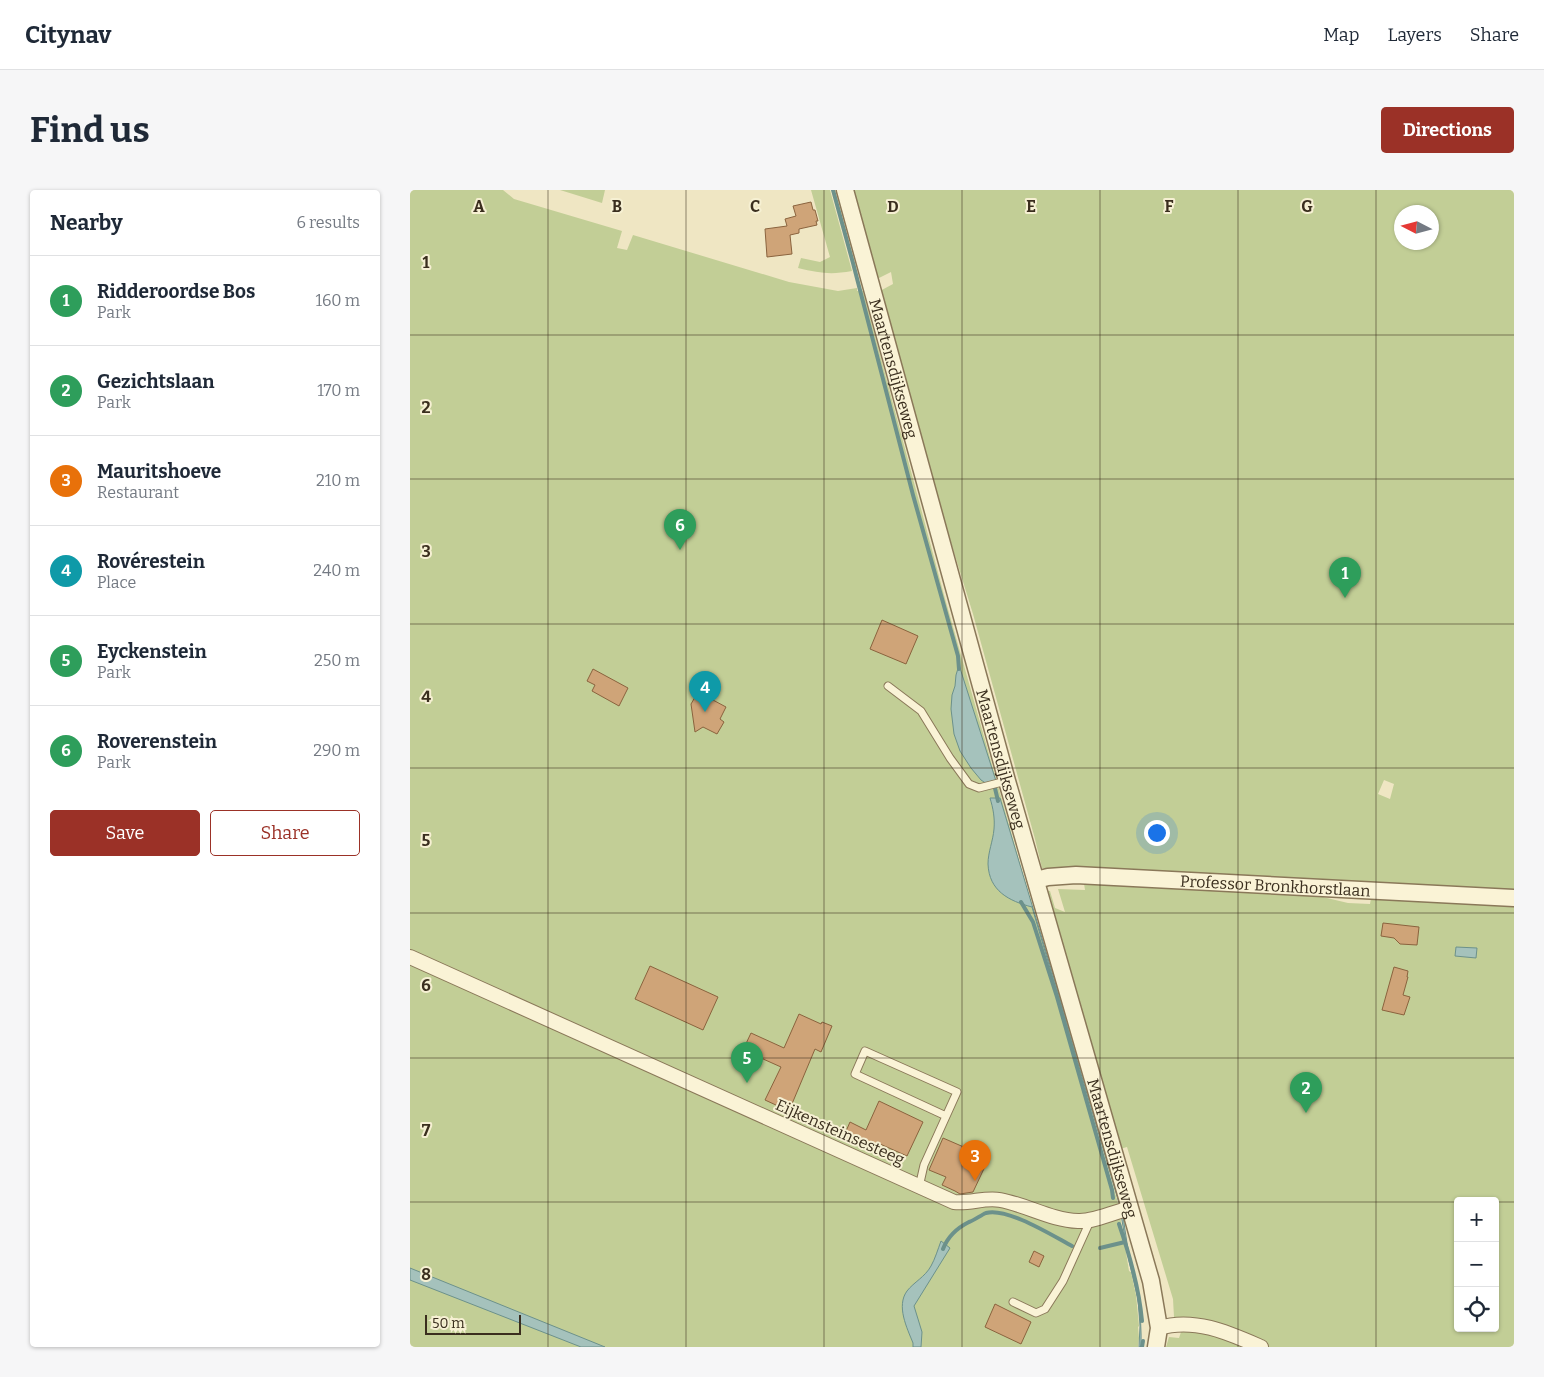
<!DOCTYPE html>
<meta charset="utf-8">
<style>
:root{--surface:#fff;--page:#f6f6f7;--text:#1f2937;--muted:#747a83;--line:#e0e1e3;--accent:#9b3127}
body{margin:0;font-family:Bitter,serif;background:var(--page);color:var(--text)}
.controls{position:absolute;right:15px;bottom:15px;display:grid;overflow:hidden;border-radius:5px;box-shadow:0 1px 4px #0004}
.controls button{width:45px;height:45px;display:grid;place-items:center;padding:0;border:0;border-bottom:1px solid var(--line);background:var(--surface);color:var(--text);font:25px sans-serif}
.compass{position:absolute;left:984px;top:15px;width:45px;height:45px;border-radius:50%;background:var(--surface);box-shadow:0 1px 4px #0004;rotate:276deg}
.scale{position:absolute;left:15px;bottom:12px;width:96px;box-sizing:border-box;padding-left:5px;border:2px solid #3a2e1e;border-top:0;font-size:14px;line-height:18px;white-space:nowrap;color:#3a2e1e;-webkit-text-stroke:4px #f6f0d3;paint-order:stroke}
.you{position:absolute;left:746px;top:642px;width:18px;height:18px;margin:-12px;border:4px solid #fff;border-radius:50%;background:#1a73e8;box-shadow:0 0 0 8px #1a73e833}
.badge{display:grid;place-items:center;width:32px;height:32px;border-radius:50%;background:var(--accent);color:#fff;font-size:16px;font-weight:700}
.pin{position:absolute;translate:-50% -41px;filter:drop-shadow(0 1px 2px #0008)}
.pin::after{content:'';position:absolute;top:26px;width:18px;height:15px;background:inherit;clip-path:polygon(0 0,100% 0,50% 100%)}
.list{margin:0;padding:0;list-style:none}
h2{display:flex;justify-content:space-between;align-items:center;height:65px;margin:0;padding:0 20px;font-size:21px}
h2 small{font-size:16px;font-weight:400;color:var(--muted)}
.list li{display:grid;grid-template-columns:32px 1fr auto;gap:15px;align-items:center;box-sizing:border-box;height:90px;padding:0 20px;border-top:1px solid var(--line)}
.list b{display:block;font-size:19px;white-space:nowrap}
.list p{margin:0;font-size:16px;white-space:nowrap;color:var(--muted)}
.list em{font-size:16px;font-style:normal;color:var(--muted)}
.actions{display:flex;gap:10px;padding:15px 20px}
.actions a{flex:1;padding:11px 0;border:1px solid var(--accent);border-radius:5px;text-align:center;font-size:18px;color:var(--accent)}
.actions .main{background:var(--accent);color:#fff}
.icon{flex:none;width:28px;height:28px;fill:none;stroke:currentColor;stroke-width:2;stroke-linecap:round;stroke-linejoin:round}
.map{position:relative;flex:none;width:1104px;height:1157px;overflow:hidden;border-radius:5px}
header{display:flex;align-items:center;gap:30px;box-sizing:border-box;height:70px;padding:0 25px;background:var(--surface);border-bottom:1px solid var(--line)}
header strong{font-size:24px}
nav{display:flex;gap:28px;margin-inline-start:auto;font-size:18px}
.intro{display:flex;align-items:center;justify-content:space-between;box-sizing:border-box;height:120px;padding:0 30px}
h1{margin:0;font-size:35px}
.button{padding:12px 22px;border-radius:5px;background:var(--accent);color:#fff;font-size:18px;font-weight:700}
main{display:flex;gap:30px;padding:0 30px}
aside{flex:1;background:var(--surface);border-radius:5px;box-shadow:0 1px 4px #0004}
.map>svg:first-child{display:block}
.green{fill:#c2ce96;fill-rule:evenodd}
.water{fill:#a5c2bc;stroke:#6c918b}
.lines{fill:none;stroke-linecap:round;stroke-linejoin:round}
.stream{stroke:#6c918b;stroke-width:4}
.building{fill:#cfa478;stroke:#8a633e}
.service-casing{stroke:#8a7859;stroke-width:9}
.minor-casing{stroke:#8a7859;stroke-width:16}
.tertiary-casing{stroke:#8a7859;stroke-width:19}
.service{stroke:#faf3d6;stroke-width:7}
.minor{stroke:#faf3d6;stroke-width:14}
.tertiary{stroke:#faf3d6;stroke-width:16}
.grid{fill:none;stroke:#3a2e1e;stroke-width:1;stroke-opacity:0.55}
.labels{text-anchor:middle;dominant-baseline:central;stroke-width:4;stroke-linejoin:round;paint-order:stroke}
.street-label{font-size:16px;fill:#3a2e1e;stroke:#f6f0d3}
.grid-label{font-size:16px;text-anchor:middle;font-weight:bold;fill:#3a2e1e;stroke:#f6f0d3;stroke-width:4;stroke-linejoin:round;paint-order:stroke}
</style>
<header>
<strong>Citynav</strong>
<nav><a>Map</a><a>Layers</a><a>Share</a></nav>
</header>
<div class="intro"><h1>Find us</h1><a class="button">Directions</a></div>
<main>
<aside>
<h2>Nearby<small>6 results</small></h2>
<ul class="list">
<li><span class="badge" style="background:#2e9e5b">1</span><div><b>Ridderoordse Bos</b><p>Park</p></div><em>160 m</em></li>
<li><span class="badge" style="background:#2e9e5b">2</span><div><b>Gezichtslaan</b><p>Park</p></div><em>170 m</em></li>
<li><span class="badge" style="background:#e8710a">3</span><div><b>Mauritshoeve</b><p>Restaurant</p></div><em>210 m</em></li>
<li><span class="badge" style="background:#0f9aa8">4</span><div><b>Rovérestein</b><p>Place</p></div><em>240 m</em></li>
<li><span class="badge" style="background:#2e9e5b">5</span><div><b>Eyckenstein</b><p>Park</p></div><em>250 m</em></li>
<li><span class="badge" style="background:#2e9e5b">6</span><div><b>Roverenstein</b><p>Park</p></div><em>290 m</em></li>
</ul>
<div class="actions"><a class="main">Save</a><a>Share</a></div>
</aside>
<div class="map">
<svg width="1104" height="1157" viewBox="0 0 1104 1157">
<rect width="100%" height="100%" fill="#efe6c3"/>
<!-- green -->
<g class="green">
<polygon points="0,0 93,0 104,9 212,41 207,58 217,60 223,45 379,92 428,101 447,98 447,101 453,101 534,405 635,762 708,1013 719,1081 721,1082 726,1105 729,1136 728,1137 729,1148 728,1157 0,1157"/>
<polygon points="150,0 195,0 192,13"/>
<path d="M 401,0 L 420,0 L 442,81 C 420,85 410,83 388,78 L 391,68 L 410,72 L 420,67 Z"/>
<path d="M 442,0 L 1104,0 L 1104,1157 L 756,1157 L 759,1147 L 769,1148 L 772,1139 L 768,1127 L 764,1127 L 763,1109 L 717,957 L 699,962 L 623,700 L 640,701 L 645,718 L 655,722 L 648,699 L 675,700 L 672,681 L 632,678 L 625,649 L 563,424 L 535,333 L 529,331 L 468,102 L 483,94 L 481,82 L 465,90 ZM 992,22 L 1022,22 L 1022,52 L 992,52 ZM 974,590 L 984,594 L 980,609 L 968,604 ZM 845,691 L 963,697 L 960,714 L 938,713 ZM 1048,1011 L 1085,1011 L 1085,1138 L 1048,1138 Z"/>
</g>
<!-- water -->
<g class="water">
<polygon points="549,475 586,591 577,594 571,590 561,578 550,561 544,544 541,519 542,505 545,496 546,485"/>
<path d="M 580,608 L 590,608 L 711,1012 C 714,1031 716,1051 720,1069 C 727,1101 732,1124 731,1157 L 729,1157 L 730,1136 L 728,1109 L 719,1071 L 709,1013 L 622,717 C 599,711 579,701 578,674 C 578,662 583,651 584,639 C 585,628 583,618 580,608 Z"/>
<polygon points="1046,757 1067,758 1066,768 1045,766"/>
<path d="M 531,1051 L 540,1058 L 504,1116 L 512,1142 L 511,1157 L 503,1157 L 503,1153 C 497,1138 486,1116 497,1101 C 504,1092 515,1087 521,1076 C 525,1069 528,1059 531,1051 Z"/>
<polygon points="0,1078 195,1157 171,1157 0,1090"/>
</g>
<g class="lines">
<!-- stream -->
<g class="stream">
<polyline points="423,0 443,73 503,305 548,466 549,479"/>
<polyline points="584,594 588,611"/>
<polyline points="611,712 623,732 647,807 702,1000 703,1008"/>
<path d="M 709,1034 C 720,1066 729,1097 732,1131"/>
<polyline points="690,1058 715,1052"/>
<path d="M 533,1059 C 538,1046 547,1038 559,1032 C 565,1030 571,1025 576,1023 C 597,1017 643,1046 662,1056"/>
<polyline points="732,1157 733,1151"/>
</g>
</g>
<!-- building -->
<g class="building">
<polygon points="401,12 403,20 405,20 408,31 406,31 407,35 389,39 389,43 380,45 382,64 357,67 355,39 377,36 375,29 386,26 383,16"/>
<polygon points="472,430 508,446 496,474 460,459"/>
<polygon points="183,479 218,498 209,516 182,501 185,495 177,491"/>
<polygon points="288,502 316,517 310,529 314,532 307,544 293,537 285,542 281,514"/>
<polygon points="973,733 1009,737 1007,755 990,754 984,748 971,746"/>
<polygon points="240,776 308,807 293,840 225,809"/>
<polygon points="984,777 998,781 997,787 998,787 993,805 1000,807 994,825 972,820"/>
<polygon points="389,824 411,834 412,832 422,836 411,862 405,859 379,921 355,910 371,877 333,860 341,843 374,858"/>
<polygon points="469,911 513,932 497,966 470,954 466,963 433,948 440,932 456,940"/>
<polygon points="533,948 579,968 563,1002 550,1004 545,1001 532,995 536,987 519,980"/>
<polygon points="624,1061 634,1066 629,1077 619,1072"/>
<polygon points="585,1114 621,1132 611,1154 575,1137"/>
</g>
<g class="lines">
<!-- service casing -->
<g class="service-casing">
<g id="service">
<polyline points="478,496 511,521 540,568 559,594 569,598 596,591"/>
<polyline points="509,997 514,975 547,902 455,861 445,884 536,926"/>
<polyline points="603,1112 626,1123 635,1119 653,1091 681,1029"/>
</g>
</g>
<!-- minor casing -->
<g class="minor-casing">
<g id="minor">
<path d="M 0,767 L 544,1012 C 560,1014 575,1007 590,1010 C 617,1015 641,1030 668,1031 C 683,1032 705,1022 720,1018"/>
<path d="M 749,1138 C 784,1127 819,1143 851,1157"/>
</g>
</g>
<!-- tertiary casing -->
<g class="tertiary-casing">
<g id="tertiary">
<path id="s1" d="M 435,0 L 597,591 L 741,1091 L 749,1138 L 746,1157"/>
<path id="s2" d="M 626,690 L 638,687 L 666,685 L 1104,708"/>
</g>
</g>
<!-- service -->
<use href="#service" class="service"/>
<!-- minor -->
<use href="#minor" class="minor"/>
<!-- tertiary -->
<use href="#tertiary" class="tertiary"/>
</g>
<!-- grid -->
<path class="grid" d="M 138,0 L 138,1157M 276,0 L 276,1157M 414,0 L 414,1157M 552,0 L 552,1157M 690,0 L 690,1157M 828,0 L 828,1157M 966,0 L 966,1157M 0,145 L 1104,145M 0,289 L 1104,289M 0,434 L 1104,434M 0,578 L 1104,578M 0,723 L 1104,723M 0,868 L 1104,868M 0,1012 L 1048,1012M 1085,1012 L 1104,1012"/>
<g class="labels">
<!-- street labels -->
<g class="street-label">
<text stroke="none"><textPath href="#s1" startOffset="185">Maartensdijkseweg</textPath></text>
<text stroke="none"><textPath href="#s1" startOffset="590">Maartensdijkseweg</textPath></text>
<text stroke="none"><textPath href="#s2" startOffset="240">Professor Bronkhorstlaan</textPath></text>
<text transform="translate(430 942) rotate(24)">Eijkensteinsesteeg</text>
<text stroke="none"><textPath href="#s1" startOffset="995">Maartensdijkseweg</textPath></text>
</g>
</g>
<g class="grid-label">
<text x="69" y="22">A</text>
<text x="207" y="22">B</text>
<text x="345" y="22">C</text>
<text x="483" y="22">D</text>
<text x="621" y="22">E</text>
<text x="759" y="22">F</text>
<text x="897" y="22">G</text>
<text x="16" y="78">1</text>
<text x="16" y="223">2</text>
<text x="16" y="367">3</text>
<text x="16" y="512">4</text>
<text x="16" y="656">5</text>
<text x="16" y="801">6</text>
<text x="16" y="946">7</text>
<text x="16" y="1090">8</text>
</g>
</svg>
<div class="controls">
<button>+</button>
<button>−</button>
<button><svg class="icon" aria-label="locate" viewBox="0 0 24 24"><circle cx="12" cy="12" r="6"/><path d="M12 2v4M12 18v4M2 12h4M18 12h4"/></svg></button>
</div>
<svg class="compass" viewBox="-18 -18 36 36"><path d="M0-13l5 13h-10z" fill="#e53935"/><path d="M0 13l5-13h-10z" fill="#747a83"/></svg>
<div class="scale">50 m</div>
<div class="you"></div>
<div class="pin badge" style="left:935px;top:408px;background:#2e9e5b">1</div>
<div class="pin badge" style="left:896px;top:923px;background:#2e9e5b">2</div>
<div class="pin badge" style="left:565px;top:991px;background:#e8710a">3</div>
<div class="pin badge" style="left:295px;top:522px;background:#0f9aa8">4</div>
<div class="pin badge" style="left:337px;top:893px;background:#2e9e5b">5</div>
<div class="pin badge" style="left:270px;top:360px;background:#2e9e5b">6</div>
</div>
</main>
